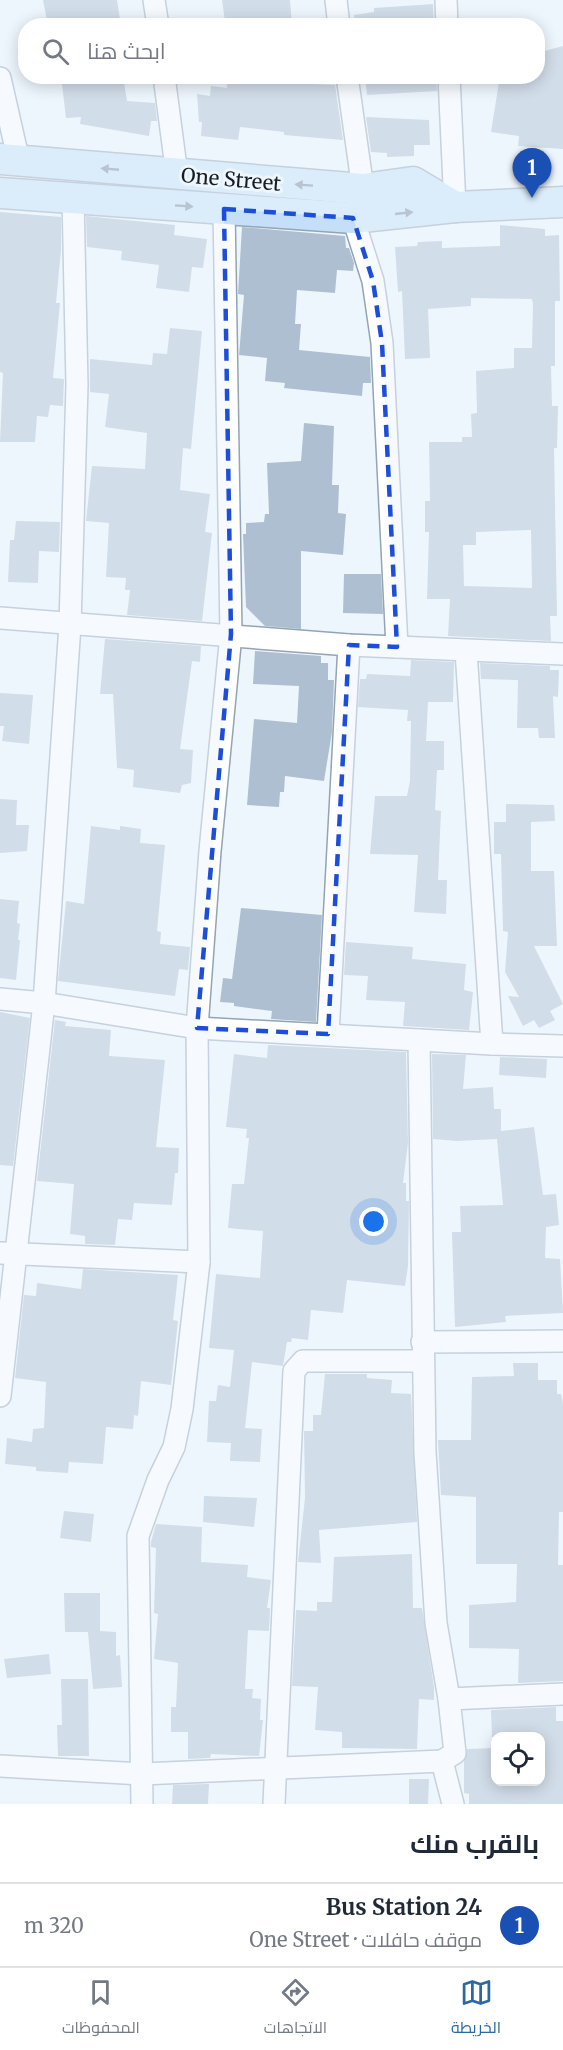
<!DOCTYPE html>
<html lang="ar">
<meta charset="utf-8">
<style>
:root{--surface:#fff;--page:#f2f2f3;--text:#1f2937;--muted:#747a83;--line:#e0e1e3;--accent:#2b69a0}
body{margin:0;font-family:Merriweather,Cairo,serif;background:var(--page);color:var(--text);direction:rtl}
.controls{position:absolute;right:18px;bottom:18px;display:grid;overflow:hidden;border-radius:12px;box-shadow:0 3px 15px #0003}
.controls button{width:54px;height:54px;display:grid;place-items:center;padding:0;border:0;border-bottom:2px solid var(--line);background:var(--surface);color:var(--text);font:30px sans-serif}
.you{position:absolute;left:374px;top:1222px;width:21px;height:21px;margin:-15px;border:4px solid #fff;border-radius:50%;background:#1a73e8;box-shadow:0 0 0 9px #1a73e833}
.badge{display:grid;place-items:center;width:39px;height:39px;border-radius:50%;background:var(--accent);color:#fff;font-size:20px;font-weight:700}
.pin{position:absolute;translate:-50% -50px;filter:drop-shadow(0 2px 3px #0008)}
.pin::after{content:'';position:absolute;top:32px;width:21px;height:18px;background:inherit;clip-path:polygon(0 0,100% 0,50% 100%)}
.list{margin:0;padding:0;list-style:none}
h2{display:flex;justify-content:space-between;align-items:center;height:78px;margin:0;padding:0 24px;font-size:26px}
h2 small{font-size:20px;font-weight:400;color:var(--muted)}
.list li{display:grid;grid-template-columns:39px 1fr auto;gap:18px;align-items:center;box-sizing:border-box;height:84px;padding:0 24px;border-top:2px solid var(--line)}
.list b{display:block;font-size:22px;white-space:nowrap}
.list p{margin:0;font-size:20px;white-space:nowrap;color:var(--muted)}
.list em{font-size:20px;font-style:normal;color:var(--muted)}
.icon{flex:none;width:33px;height:33px;fill:none;stroke:currentColor;stroke-width:2;stroke-linecap:round;stroke-linejoin:round}
.map{position:relative;flex:none;width:563px;height:1804px;overflow:hidden;direction:ltr}
.search{position:absolute;background:var(--surface);box-shadow:0 3px 15px #0003;left:18px;right:18px;top:18px;height:66px;display:flex;align-items:center;gap:15px;box-sizing:border-box;padding:0 21px;border-radius:24px;color:var(--muted);font-size:22px}
.sheet{height:162px;background:var(--surface)}
nav{display:flex;justify-content:space-around;align-items:center;box-sizing:border-box;height:84px;border-top:2px solid var(--line);background:var(--surface);font-size:16px;color:var(--muted)}
nav a{display:grid;justify-items:center;gap:3px}
nav .on{color:var(--accent)}
.map>svg:first-child{display:block}
.building{fill:#aebfd1;fill-rule:evenodd}
.lines{fill:none;stroke-linecap:round;stroke-linejoin:round}
.street-casing{stroke:#93a4b5;stroke-width:24}
.secondary-casing{stroke:#93a4b5;stroke-width:33}
.street{stroke:#fff;stroke-width:21}
.secondary{stroke:#c4dff7;stroke-width:30}
.oneway{fill:#768798}
.marked{fill:none;stroke:#1d4ed8;stroke-width:4.5;stroke-dasharray:12 8;stroke-linejoin:round}
.labels{text-anchor:middle;dominant-baseline:central;stroke-width:6;stroke-linejoin:round;paint-order:stroke}
.street-label{font-size:20px;fill:#161c23;stroke:#eef6fd}
</style>
<div class="map">
<svg width="563" height="1804" viewBox="0 0 563 1804">
<rect width="100%" height="100%" fill="#eef6fd"/>
<!-- building -->
<g class="building">
<polygon points="43,0 117,0 121,26 48,26"/>
<polygon points="222,0 290,0 292,26 259,26 259,18 225,22"/>
<polygon points="433,4 434,26 355,26 354,15 374,12 374,8"/>
<polygon points="563,46 563,149 518,146 519,136 491,132 500,76 537,76 537,53"/>
<polygon points="61,76 123,76 127,101 155,103 157,121 151,121 149,136 80,124 81,117 66,118"/>
<polygon points="226,76 294,77 294,80 312,81 312,84 335,85 343,140 284,135 284,132 240,127 238,140 201,136 202,122 199,122 197,94 210,96 211,86 227,88"/>
<polygon points="365,76 436,76 437,91 367,95"/>
<polygon points="366,117 429,120 430,145 414,145 414,156 387,157 387,153 371,152"/>
<polygon points="0,212 61,217 61,250 56,303 60,303 53,378 64,379 63,406 50,405 48,417 37,416 35,442 0,442 3,373 0,372"/>
<polygon points="86,216 175,225 174,235 207,239 203,268 192,267 189,292 156,288 159,265 121,260 122,251 87,247"/>
<path d="M 500,225 L 545,229 L 545,236 L 559,235 L 560,301 L 555,301 L 555,366 L 551,366 L 552,406 L 558,406 L 557,448 L 554,448 L 557,616 L 550,616 L 551,641 L 448,636 L 450,599 L 427,599 L 429,532 L 425,532 L 425,501 L 430,501 L 429,442 L 462,442 L 462,437 L 472,437 L 471,414 L 477,413 L 476,371 L 514,368 L 514,348 L 532,348 L 533,304 L 532,299 L 471,298 L 471,306 L 428,309 L 430,358 L 405,359 L 402,291 L 398,292 L 395,247 L 417,246 L 418,242 L 442,241 L 442,248 L 500,246 ZM 531,530 L 532,588 L 464,586 L 463,545 L 476,545 L 476,532 Z"/>
<polygon points="242,227 345,236 346,248 349,248 354,263 353,271 337,270 335,293 297,290 295,324 301,324 299,350 370,357 371,383 363,383 362,396 284,388 285,383 265,381 267,358 239,355 244,295 238,294"/>
<polygon points="170,328 202,331 191,449 183,448 180,490 210,494 205,532 212,533 202,621 127,615 130,590 125,590 126,578 106,577 109,523 86,521 92,466 145,469 147,433 105,427 109,394 90,392 90,359 152,365 153,353 167,354"/>
<polygon points="304,423 334,426 332,485 339,485 338,513 346,514 343,555 301,551 301,629 265,626 246,607 243,534 246,534 246,523 264,522 265,514 269,514 267,463 301,461"/>
<polygon points="16,521 60,522 59,552 39,551 38,583 8,582 10,540 14,540"/>
<polygon points="344,574 381,574 383,614 343,613"/>
<polygon points="105,639 201,646 200,662 192,661 180,749 193,750 191,783 182,785 180,793 133,787 134,770 117,768 113,694 100,694"/>
<polygon points="255,651 321,656 321,663 328,663 328,680 334,680 332,732 324,781 285,776 284,792 280,792 279,807 247,805 254,719 297,723 299,686 253,684"/>
<polygon points="411,660 454,662 453,702 428,702 426,741 444,741 444,770 437,770 435,810 441,811 438,880 447,880 446,914 414,912 418,855 370,854 375,796 407,796 410,781 411,721 407,721 408,710 358,707 360,679 366,679 367,674 410,676"/>
<polygon points="480,663 550,666 550,670 559,670 558,697 553,696 555,738 539,738 538,728 517,728 518,680 481,679"/>
<polygon points="0,693 33,695 29,744 2,741 4,726 0,726"/>
<polygon points="0,799 17,800 16,825 29,825 27,851 0,853"/>
<polygon points="506,804 554,805 555,821 531,822 531,871 554,871 557,946 534,946 563,1004 550,1011 555,1020 539,1028 534,1020 523,1026 508,996 519,997 505,972 508,932 503,931 501,854 494,854 494,822 506,822"/>
<polygon points="91,826 120,830 120,826 141,829 140,843 165,845 157,931 161,932 160,944 190,947 188,970 179,969 175,996 58,981 66,901 84,904"/>
<polygon points="0,899 19,901 17,923 20,924 18,940 20,940 16,980 0,978"/>
<polygon points="241,908 322,915 316,1022 271,1019 272,1011 234,1006 234,1003 220,1002 223,978 232,979"/>
<polygon points="346,942 413,947 412,959 466,964 464,990 473,992 469,1030 403,1026 405,1002 366,1000 368,976 344,975"/>
<polygon points="0,1012 30,1018 13,1166 0,1165"/>
<polygon points="55,1020 66,1022 65,1026 111,1030 109,1056 165,1060 156,1147 179,1148 178,1173 175,1173 172,1205 134,1203 132,1220 118,1219 115,1245 85,1244 85,1236 70,1234 74,1184 37,1181"/>
<polygon points="268,1045 406,1052 408,1143 403,1183 406,1183 406,1201 409,1201 408,1266 405,1286 347,1280 343,1313 311,1310 308,1340 292,1338 291,1342 287,1342 283,1366 252,1362 245,1428 262,1429 260,1462 230,1461 231,1443 207,1442 209,1401 216,1401 218,1385 230,1387 234,1350 209,1348 216,1274 260,1278 263,1231 228,1228 232,1184 244,1184 249,1138 246,1138 247,1129 226,1127 234,1054 267,1058"/>
<polygon points="432,1054 466,1055 463,1089 493,1087 494,1109 501,1109 501,1131 534,1127 543,1195 556,1194 559,1225 546,1227 545,1258 560,1259 563,1313 505,1316 506,1322 455,1327 452,1232 461,1232 460,1206 503,1205 497,1139 457,1141 433,1139"/>
<polygon points="500,1057 547,1059 546,1078 499,1075"/>
<polygon points="83,1269 178,1275 173,1320 178,1321 171,1385 141,1381 138,1416 134,1415 133,1429 106,1427 103,1464 69,1462 68,1473 36,1471 36,1467 5,1464 7,1438 32,1442 33,1429 44,1428 46,1382 15,1378 24,1295 36,1296 37,1283 81,1289"/>
<polygon points="513,1363 538,1363 538,1380 557,1380 557,1394 561,1394 563,1403 563,1512 559,1512 558,1565 563,1565 563,1681 518,1683 519,1649 469,1648 469,1605 516,1602 517,1564 476,1564 476,1497 441,1495 438,1440 471,1440 472,1377 514,1376"/>
<polygon points="325,1374 367,1374 367,1378 392,1380 391,1393 411,1394 417,1522 319,1530 321,1563 298,1562 305,1498 304,1431 313,1431 313,1415 321,1415"/>
<polygon points="204,1496 257,1498 254,1527 203,1522"/>
<polygon points="64,1511 94,1514 91,1542 60,1538"/>
<polygon points="156,1524 202,1527 201,1562 248,1565 247,1577 271,1580 267,1608 270,1608 269,1631 248,1630 245,1689 253,1689 252,1698 261,1699 260,1720 263,1720 259,1756 211,1754 210,1758 188,1759 188,1732 171,1732 171,1707 176,1707 178,1663 154,1659 158,1614 154,1613 156,1548 151,1547 151,1542"/>
<polygon points="412,1554 413,1608 422,1608 434,1687 434,1700 419,1699 417,1749 342,1748 342,1732 315,1730 318,1687 292,1686 296,1610 317,1611 317,1602 332,1602 334,1557"/>
<polygon points="64,1593 100,1593 100,1631 116,1632 116,1656 120,1655 122,1687 93,1689 88,1632 65,1632"/>
<polygon points="49,1654 51,1674 7,1678 4,1659"/>
<polygon points="61,1679 88,1679 89,1756 58,1756 57,1725 62,1725"/>
<polygon points="556,1707 556,1721 563,1721 563,1804 469,1804 469,1794 464,1793 464,1762 467,1749 495,1748 495,1782 540,1782 540,1737 492,1737 491,1710"/>
<polygon points="409,1779 429,1779 428,1804 409,1804"/>
<polygon points="209,1784 208,1804 172,1804 173,1785"/>
</g>
<g class="lines">
<!-- street casing -->
<g class="street-casing">
<g id="street">
<polyline points="154,0 158,26"/>
<polyline points="336,0 339,26"/>
<polyline points="446,0 447,26"/>
<polyline points="164,76 177,175"/>
<polyline points="347,76 363,189 353,218 373,281 382,343 397,647"/>
<polyline points="449,76 455,207"/>
<polyline points="0,78 19,162"/>
<polyline points="0,618 349,645 563,654"/>
<polyline points="466,651 492,1044"/>
<polyline points="0,999 44,1003 197,1028 492,1044 563,1046"/>
<polyline points="328,1034 349,645"/>
<polyline points="1,1253 199,1262"/>
<polyline points="422,1342 563,1341"/>
<polyline points="0,1396 44,1003 70,625 77,385 73,197"/>
<polyline points="449,1699 563,1694"/>
<polyline points="442,1761 453,1804"/>
<polyline points="0,1766 142,1774 442,1761 455,1753 449,1699 436,1623 425,1452 419,1040"/>
<polyline points="142,1804 138,1536 158,1480 174,1447 182,1409 199,1262 197,1028 210,851 231,634 224,209"/>
<polyline points="274,1804 294,1371 303,1361 422,1361"/>
</g>
</g>
<!-- secondary casing -->
<g class="secondary-casing">
<g id="secondary">
<polyline points="0,159 363,189 413,182 455,207"/>
<polyline points="0,193 353,218 455,207 563,202"/>
</g>
</g>
<!-- street -->
<use href="#street" class="street"/>
<!-- secondary -->
<use href="#secondary" class="secondary"/>
</g>
<!-- one-way arrows -->
<defs><path id="oneway-solid" d="M-6-.8H1V-3.2L6.5 0L1 3.2V.8H-6Z" transform="scale(1.5)"/></defs>
<g class="oneway">
<use href="#oneway-solid" transform="translate(110 169) rotate(-175)"/>
<use href="#oneway-solid" transform="translate(304 185) rotate(-176)"/>
<use href="#oneway-solid" transform="translate(184 206) rotate(4)"/>
<use href="#oneway-solid" transform="translate(404 213) rotate(-6)"/>
</g>
<!-- marked area -->
<path d="M0 0H563V1804H0ZM 224,209 L 353,218 L 373,281 L 382,343 L 397,647 L 349,645 L 328,1034 L 197,1028 L 231,634 Z" fill="#eef6fd" fill-opacity=".55" fill-rule="evenodd"/>
<path class="marked" d="M 224,209 L 353,218 L 373,281 L 382,343 L 397,647 L 349,645 L 328,1034 L 197,1028 L 231,634 Z"/>
<g class="labels">
<!-- street labels -->
<g class="street-label">
<text transform="translate(231 179) rotate(5)">One Street</text>
</g>
</g>
</svg>
<div class="controls">
<button><svg class="icon" aria-label="locate" viewBox="0 0 24 24"><circle cx="12" cy="12" r="6"/><path d="M12 2v4M12 18v4M2 12h4M18 12h4"/></svg></button>
</div>
<div class="you"></div>
<div class="pin badge" style="left:532px;top:198px;background:#1a4fb4">1</div>
<div class="search"><svg class="icon" aria-label="search" viewBox="0 0 24 24"><circle cx="10" cy="10" r="6"/><path d="M15 15l6 6"/></svg>ابحث هنا</div>
</div>
<section class="sheet">
<h2>بالقرب منك<small></small></h2>
<ul class="list">
<li><span class="badge" style="background:#1a4fb4">1</span><div><b>24 Bus Station</b><p>موقف حافلات · One Street</p></div><em>320 m</em></li>
</ul>
</section>
<nav>
<a class="on"><svg class="icon" aria-label="map" viewBox="0 0 24 24"><path d="M3 6l6-2 6 2 6-2v14l-6 2-6-2-6 2zM9 4v14M15 6v14"/></svg>الخريطة</a>
<a><svg class="icon" aria-label="directions" viewBox="0 0 24 24"><path d="M12 3l9 9-9 9-9-9zM9 14v-3h6M13 9l2 2-2 2"/></svg>الاتجاهات</a>
<a><svg class="icon" aria-label="saved" viewBox="0 0 24 24"><path d="M7 4h10v16l-5-4-5 4z"/></svg>المحفوظات</a>
</nav>
